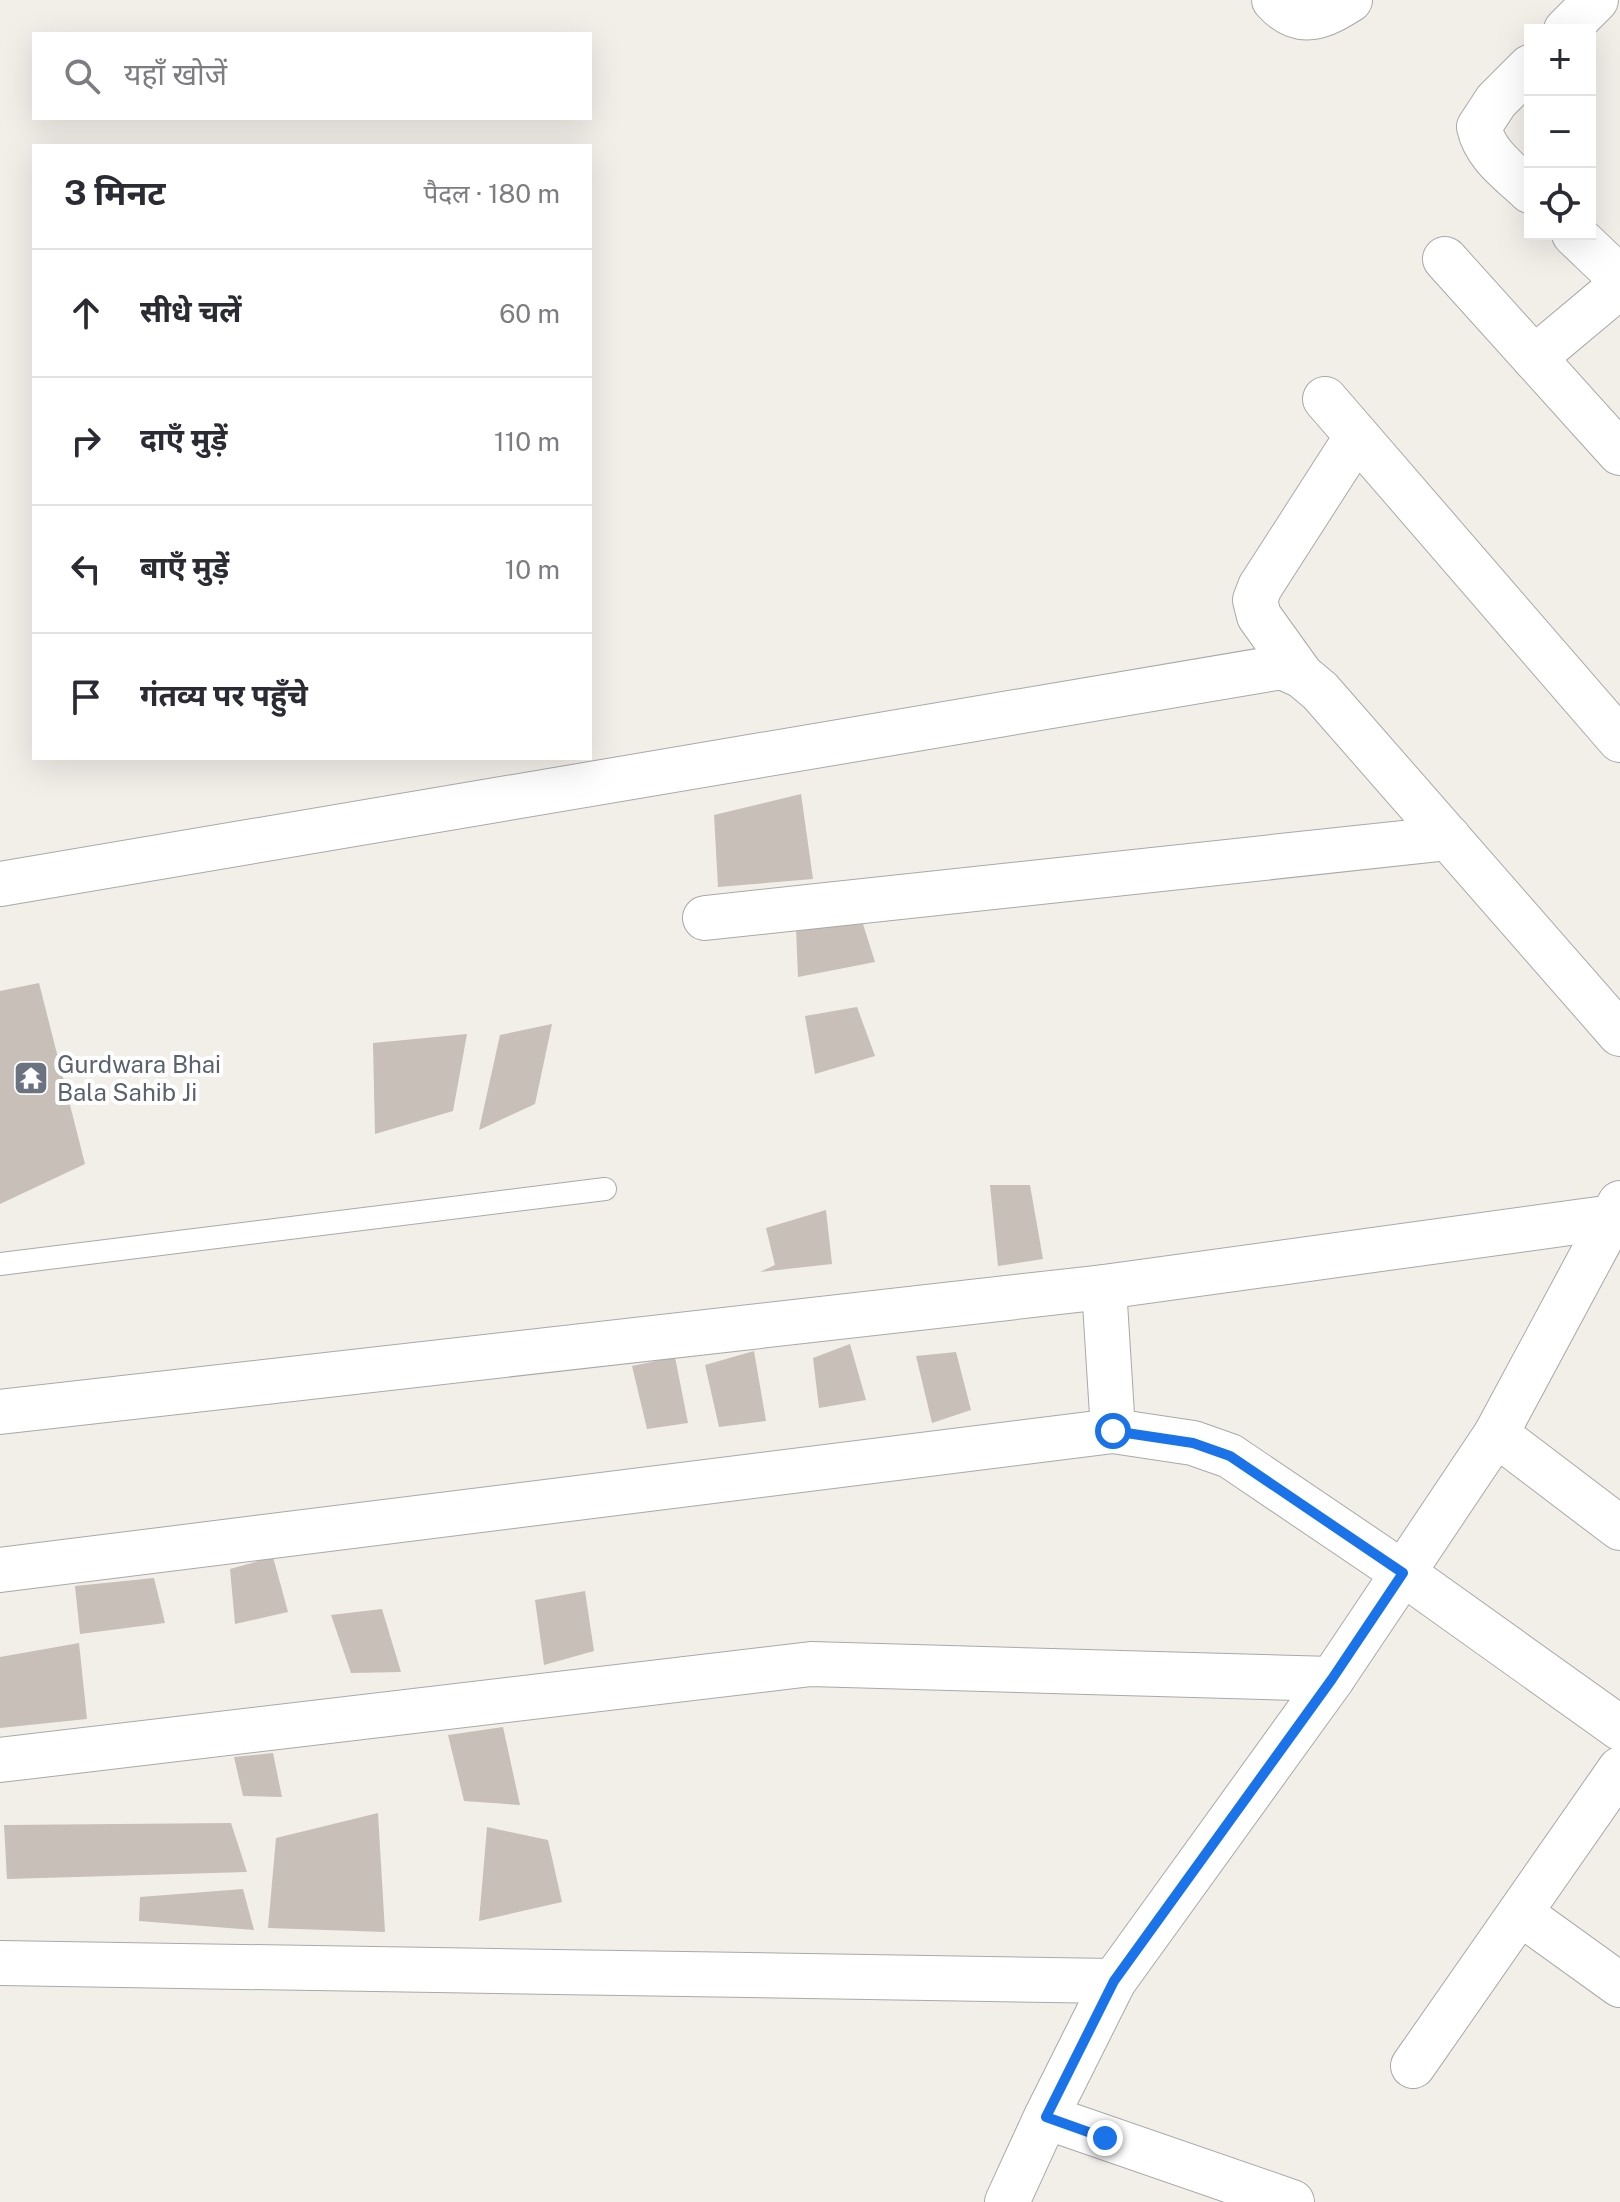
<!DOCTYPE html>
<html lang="hi">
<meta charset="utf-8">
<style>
:root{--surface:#fff;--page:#f7f7f7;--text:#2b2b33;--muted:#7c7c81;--line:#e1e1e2}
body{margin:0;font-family:"Public Sans","Noto Sans Devanagari",sans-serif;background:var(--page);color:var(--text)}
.controls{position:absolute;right:24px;top:24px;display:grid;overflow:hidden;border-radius:0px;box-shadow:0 8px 32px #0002}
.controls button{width:72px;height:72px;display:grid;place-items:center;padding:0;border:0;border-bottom:2px solid var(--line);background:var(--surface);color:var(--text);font:40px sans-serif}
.stop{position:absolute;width:24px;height:24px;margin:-18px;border:6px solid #1a73e8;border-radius:50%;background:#fff}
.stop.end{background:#1a73e8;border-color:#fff;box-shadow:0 2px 8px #0008}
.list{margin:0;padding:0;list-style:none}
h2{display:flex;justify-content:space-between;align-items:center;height:104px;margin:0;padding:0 32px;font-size:34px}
h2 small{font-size:26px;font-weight:400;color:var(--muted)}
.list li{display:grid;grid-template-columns:52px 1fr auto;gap:24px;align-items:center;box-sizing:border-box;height:128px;padding:0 32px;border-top:2px solid var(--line)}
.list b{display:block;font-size:30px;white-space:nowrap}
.list em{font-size:26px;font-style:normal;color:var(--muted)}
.icon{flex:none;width:44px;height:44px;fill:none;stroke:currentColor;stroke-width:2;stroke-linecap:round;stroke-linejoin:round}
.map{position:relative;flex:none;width:1620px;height:2202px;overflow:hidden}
.search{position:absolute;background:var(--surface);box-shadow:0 8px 32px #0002;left:32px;top:32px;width:560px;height:88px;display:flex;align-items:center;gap:20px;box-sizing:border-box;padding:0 28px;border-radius:0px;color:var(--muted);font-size:30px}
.panel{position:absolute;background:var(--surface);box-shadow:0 8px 32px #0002;left:32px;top:144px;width:560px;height:616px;border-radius:0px}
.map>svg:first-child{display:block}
.building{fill:#c7bfb8}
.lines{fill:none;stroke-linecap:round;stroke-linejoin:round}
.lane-casing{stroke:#a9a9a9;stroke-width:24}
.street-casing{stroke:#a9a9a9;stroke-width:46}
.lane{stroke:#fff;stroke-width:22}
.street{stroke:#fff;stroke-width:44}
.route{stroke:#1a73e8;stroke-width:10}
.labels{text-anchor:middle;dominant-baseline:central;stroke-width:8;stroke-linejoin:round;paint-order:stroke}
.worship-label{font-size:24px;fill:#5b616d;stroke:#fff;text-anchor:start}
</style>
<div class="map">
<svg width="1620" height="2202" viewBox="0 0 1620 2202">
<rect width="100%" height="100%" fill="#f2efe9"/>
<!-- building -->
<g class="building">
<polygon points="801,794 813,879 718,887 714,815"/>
<polygon points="863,924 875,962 798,977 796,928"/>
<polygon points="39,983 85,1164 0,1204 0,991"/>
<polygon points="857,1007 875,1056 815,1074 805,1016"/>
<polygon points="552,1024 535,1104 479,1130 500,1035"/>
<polygon points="467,1034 453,1111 375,1134 373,1043"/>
<polygon points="990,1185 1030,1185 1043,1259 998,1266"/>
<polygon points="826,1210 832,1264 760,1272 775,1265 766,1228"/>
<polygon points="850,1344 866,1400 819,1408 813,1358"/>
<polygon points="754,1351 766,1421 719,1427 705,1365"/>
<polygon points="956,1352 971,1410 932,1423 916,1356"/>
<polygon points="675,1357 688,1423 647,1429 632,1366"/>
<polygon points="273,1557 288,1612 235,1624 230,1569"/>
<polygon points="154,1578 165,1623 80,1634 75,1586"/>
<polygon points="585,1591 594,1651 544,1665 535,1600"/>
<polygon points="382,1609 401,1672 351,1673 331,1615"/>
<polygon points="79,1643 87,1719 0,1728 0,1657"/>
<polygon points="503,1727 520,1805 464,1801 448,1735"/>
<polygon points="273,1753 282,1797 243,1796 234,1757"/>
<polygon points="378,1813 385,1932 268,1928 276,1838"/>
<polygon points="231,1823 247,1872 7,1879 4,1825"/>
<polygon points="487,1827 548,1840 562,1902 479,1921"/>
<polygon points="243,1889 254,1930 139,1921 140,1897"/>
</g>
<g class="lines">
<!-- lane casing -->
<g class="lane-casing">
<polyline id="lane" points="0,1264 605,1189"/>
</g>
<!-- street casing -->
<g class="street-casing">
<g id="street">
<path d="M 1274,0 C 1300,29 1323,17 1350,0"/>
<polyline points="1566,30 1596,0"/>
<path d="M 1530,67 L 1496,101 L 1479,127 C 1485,155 1510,172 1530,191"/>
<polyline points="1574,234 1620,278"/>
<polyline points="1445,259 1620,453"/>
<polyline points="1534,358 1620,286"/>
<polyline points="1325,399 1620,740"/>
<polyline points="1302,676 1259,616 1255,600 1260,587 1357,436"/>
<polyline points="0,884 1282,667 1302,676 1320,691 1620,1034"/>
<polyline points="705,918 1449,838"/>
<polyline points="1104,1287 1113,1431"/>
<polyline points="0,1412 1104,1287 1613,1217"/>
<polyline points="1496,1434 1620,1528"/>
<polyline points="0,1570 1113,1431 1193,1443 1230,1456 1403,1573 1496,1434 1620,1203"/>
<polyline points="0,1760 811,1664 1332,1679 1403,1573 1620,1728"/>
<polyline points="1520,1913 1620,1985"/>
<polyline points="0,1963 1114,1981"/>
<polyline points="1413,2066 1620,1769"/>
<polyline points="1046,2117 1292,2202"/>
<polyline points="1007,2202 1046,2117 1114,1981 1332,1679"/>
</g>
</g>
<!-- lane -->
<use href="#lane" class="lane"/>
<!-- street -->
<use href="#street" class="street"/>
</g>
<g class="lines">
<!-- route -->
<polyline class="route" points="1105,2138 1046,2117 1114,1981 1332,1679 1403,1573 1230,1456 1193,1443 1113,1431"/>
</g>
<!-- icons -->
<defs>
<g id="temple-square" transform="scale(1.8)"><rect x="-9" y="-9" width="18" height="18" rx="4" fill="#6b7280" stroke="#fff"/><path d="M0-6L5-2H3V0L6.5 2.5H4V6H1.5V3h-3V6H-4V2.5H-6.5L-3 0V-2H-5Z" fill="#fff"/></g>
</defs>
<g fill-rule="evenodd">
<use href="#temple-square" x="31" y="1078"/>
</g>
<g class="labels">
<!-- worship labels -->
<g class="worship-label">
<text x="57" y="1064">Gurdwara Bhai<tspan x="57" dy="28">Bala Sahib Ji</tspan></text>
</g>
</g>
</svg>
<div class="controls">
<button>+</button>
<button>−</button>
<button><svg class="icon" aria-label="locate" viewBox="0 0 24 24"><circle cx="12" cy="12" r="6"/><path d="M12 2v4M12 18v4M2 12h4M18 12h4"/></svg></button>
</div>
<div class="stop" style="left:1113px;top:1431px"></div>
<div class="stop end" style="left:1105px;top:2138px"></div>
<div class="search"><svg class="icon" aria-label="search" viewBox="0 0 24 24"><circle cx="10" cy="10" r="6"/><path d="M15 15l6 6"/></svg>यहाँ खोजें</div>
<section class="panel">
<h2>3 मिनट<small>पैदल · 180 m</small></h2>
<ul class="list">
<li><svg class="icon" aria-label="ahead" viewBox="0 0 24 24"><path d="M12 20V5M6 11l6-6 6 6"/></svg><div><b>सीधे चलें</b></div><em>60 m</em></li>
<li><svg class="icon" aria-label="right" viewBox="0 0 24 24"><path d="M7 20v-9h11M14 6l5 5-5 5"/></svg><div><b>दाएँ मुड़ें</b></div><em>110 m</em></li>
<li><svg class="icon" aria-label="left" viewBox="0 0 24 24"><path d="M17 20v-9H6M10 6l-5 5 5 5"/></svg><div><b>बाएँ मुड़ें</b></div><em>10 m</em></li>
<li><svg class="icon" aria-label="arrive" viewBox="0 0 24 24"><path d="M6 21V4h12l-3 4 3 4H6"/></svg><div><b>गंतव्य पर पहुँचे</b></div></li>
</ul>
</section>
</div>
